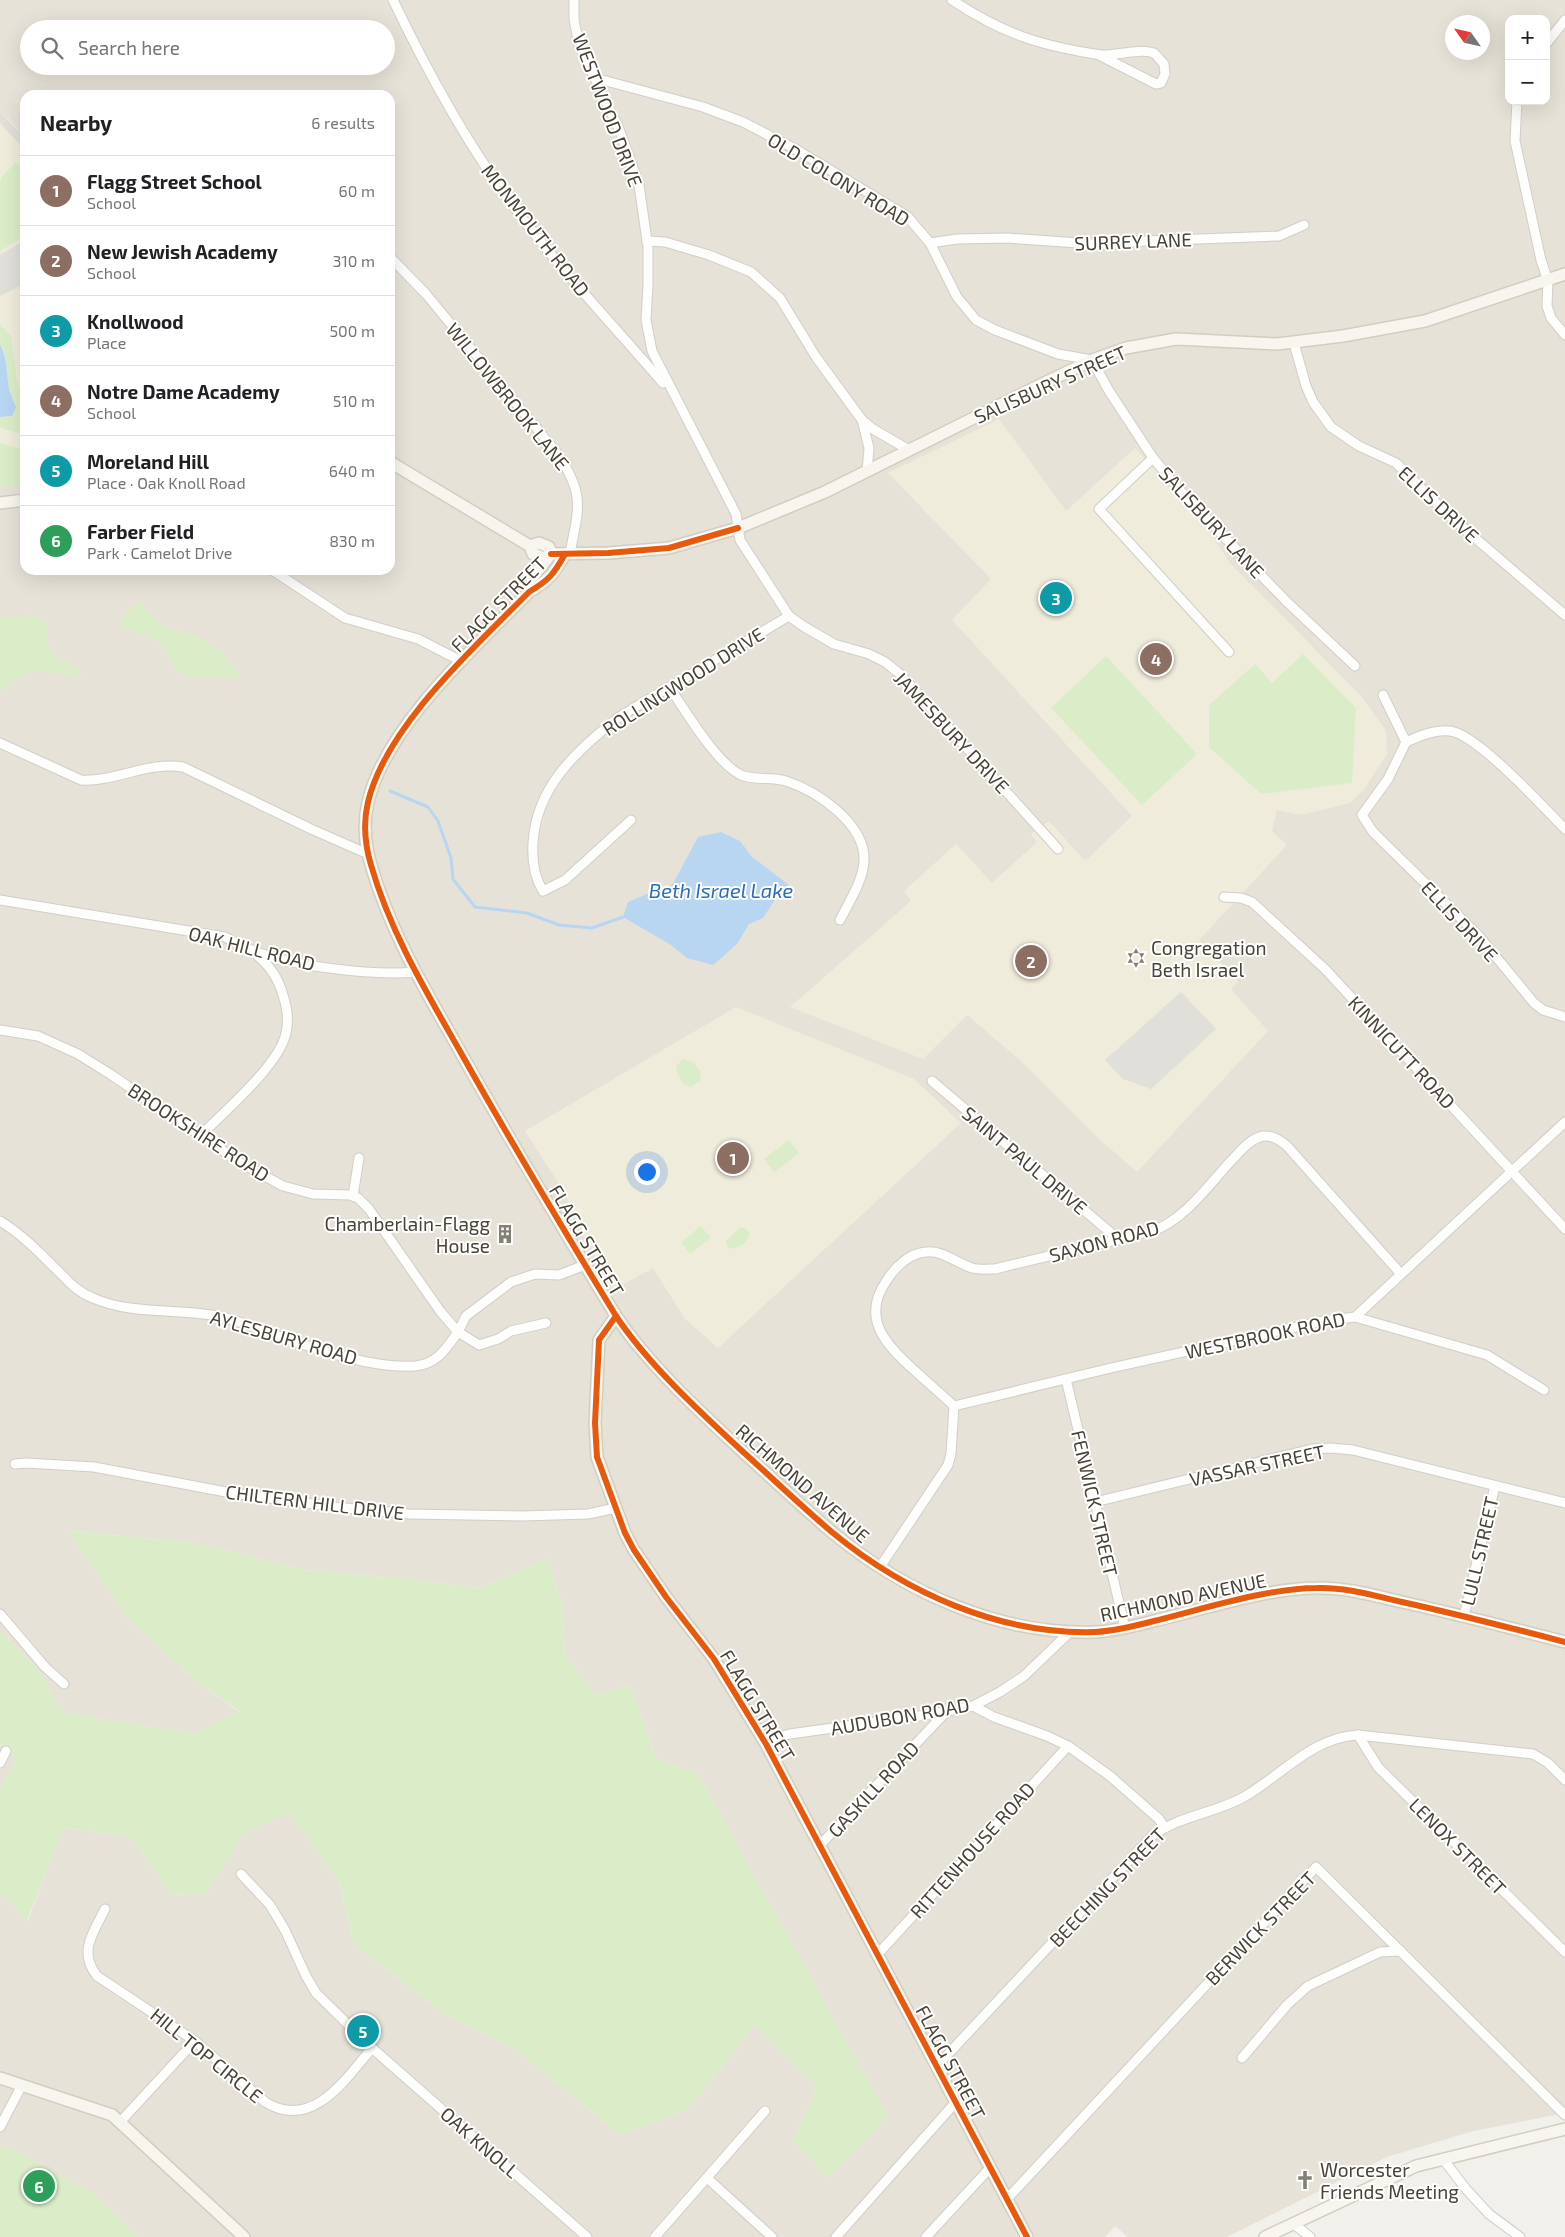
<!DOCTYPE html>
<meta charset="utf-8">
<style>
:root{--surface:#fff;--page:#f6f6f6;--text:#202124;--muted:#757577;--line:#e0e0e0;--accent:#ea580c}
body{margin:0;font-family:"Exo 2",sans-serif;background:var(--page);color:var(--text)}
.controls{position:absolute;right:15px;top:15px;display:grid;overflow:hidden;border-radius:10px;box-shadow:0 5px 20px #0002}
.controls button{width:45px;height:45px;display:grid;place-items:center;padding:0;border:0;border-bottom:1px solid var(--line);background:var(--surface);color:var(--text);font:25px sans-serif}
.compass{position:absolute;left:1445px;top:15px;width:45px;height:45px;border-radius:50%;background:var(--surface);box-shadow:0 5px 20px #0002;rotate:304deg}
.you{position:absolute;left:646px;top:1171px;width:18px;height:18px;margin:-12px;border:4px solid #fff;border-radius:50%;background:#1a73e8;box-shadow:0 0 0 8px #1a73e833}
.badge{display:grid;place-items:center;width:32px;height:32px;border-radius:50%;background:var(--accent);color:#fff;font-size:16px;font-weight:700}
.pin{position:absolute;translate:-50% -50%;border:2px solid #fff;box-shadow:0 1px 5px #0006}
.list{margin:0;padding:0;list-style:none}
h2{display:flex;justify-content:space-between;align-items:center;height:65px;margin:0;padding:0 20px;font-size:21px}
h2 small{font-size:16px;font-weight:400;color:var(--muted)}
.list li{display:grid;grid-template-columns:32px 1fr auto;gap:15px;align-items:center;box-sizing:border-box;height:70px;padding:0 20px;border-top:1px solid var(--line)}
.list b{display:block;font-size:19px;white-space:nowrap}
.list p{margin:0;font-size:16px;white-space:nowrap;color:var(--muted)}
.list em{font-size:16px;font-style:normal;color:var(--muted)}
.icon{flex:none;width:28px;height:28px;fill:none;stroke:currentColor;stroke-width:2;stroke-linecap:round;stroke-linejoin:round}
.map{position:relative;flex:none;width:1565px;height:2237px;overflow:hidden}
.search{position:absolute;background:var(--surface);box-shadow:0 5px 20px #0002;left:20px;top:20px;width:375px;height:55px;display:flex;align-items:center;gap:12px;box-sizing:border-box;padding:0 18px;border-radius:28px;color:var(--muted);font-size:19px}
.panel{position:absolute;background:var(--surface);box-shadow:0 5px 20px #0002;left:20px;top:90px;width:375px;height:485px;border-radius:15px}
.map>svg:first-child{display:block}
.residential{fill:#e6e2d7;fill-rule:evenodd}
.education{fill:#efecdc}
.green{fill:#dbedc8}
.parking{fill:#e0dfda}
.water{fill:#b8d5f2}
.lines{fill:none;stroke-linecap:round;stroke-linejoin:round}
.stream{stroke:#b8d5f2;stroke-width:3}
.street-casing{stroke:#cfcec8;stroke-width:11}
.secondary-casing{stroke:#d1cec1;stroke-width:14}
.street{stroke:#fdfdfc;stroke-width:9}
.secondary{stroke:#f7f5ee;stroke-width:11}
.cycleway-casing{stroke:#fff;stroke-width:9}
.cycleway{stroke:#e8590c;stroke-width:6}
.labels{text-anchor:middle;dominant-baseline:central;stroke-width:4;stroke-linejoin:round;paint-order:stroke}
.street-label{font-size:19px;fill:#484335;stroke:#fff}
.poi-label{font-size:19px;fill:#484335;stroke:#fff;text-anchor:start}
.water-label{font-size:20px;font-style:italic;fill:#286dbb;stroke:#fff}
</style>
<div class="map">
<svg width="1565" height="2237" viewBox="0 0 1565 2237">
<rect width="100%" height="100%" fill="#f1f0ea"/>
<!-- residential -->
<g class="residential">
<path d="M 0,0 L 1565,0 L 1565,2113 L 1473,2131 L 1387,2157 L 1227,2237 L 1128,2237 L 1115,2226 L 1105,2237 L 0,2237 L 0,1893 L 28,1921 L 63,1828 L 131,1837 L 173,1896 L 205,1894 L 245,1831 L 289,1812 L 338,1880 L 354,1944 L 444,2014 L 514,2048 L 620,2135 L 688,2109 L 755,2025 L 817,2087 L 793,2141 L 887,2118 L 698,1774 L 657,1759 L 630,1686 L 596,1695 L 565,1657 L 562,1603 L 547,1559 L 480,1588 L 399,1578 L 303,1570 L 194,1543 L 70,1531 L 128,1618 L 197,1682 L 239,1712 L 196,1734 L 63,1713 L 36,1667 L 0,1631 ZM 1509,19 L 1546,19 L 1546,101 L 1509,101 ZM 1452,22 L 1482,22 L 1482,52 L 1452,52 ZM 29,29 L 386,29 L 386,66 L 29,66 ZM 25,95 L 390,95 L 390,570 L 25,570 Z"/>
<polygon points="0,1745 17,1759 0,1790"/>
</g>
<!-- education -->
<g class="education">
<polygon points="0,112 9,119 25,137 25,485 0,487"/>
<polygon points="999,419 1066,511 1135,448 1202,520 1230,563 1363,698 1386,731 1387,754 1365,788 1350,803 1301,815 1277,810 1272,831 1287,845 1199,940 1238,981 1231,989 1268,1031 1137,1172 1097,1137 1023,1063 967,1015 923,1059 790,1007 911,901 904,891 956,844 992,883 1037,842 1031,834 1049,821 1085,861 1132,816 952,620 991,579 888,473"/>
<polygon points="736,1007 914,1079 961,1123 718,1348 685,1319 653,1268 613,1290 559,1184 525,1131"/>
</g>
<!-- green -->
<g class="green">
<polygon points="16,162 25,171 25,236 0,251 0,182 2,176"/>
<polygon points="0,324 11,336 17,381 25,403 25,435 0,428 0,417 9,417 15,403 9,390 5,357 0,344"/>
<polygon points="0,443 25,450 25,485 0,487"/>
<path d="M 139,602 L 164,627 L 193,635 L 220,651 L 236,669 L 238,680 C 233,680 229,678 223,677 C 207,677 187,683 175,667 C 170,660 169,650 161,644 C 150,636 125,631 119,624 L 125,614 Z"/>
<path d="M 32,615 C 59,622 40,638 53,653 C 61,662 75,665 83,674 L 76,677 C 61,675 38,668 24,675 C 15,679 9,687 0,691 L 0,618 Z"/>
<polygon points="1303,654 1356,708 1352,783 1261,794 1209,747 1209,705 1255,664 1272,683"/>
<polygon points="1106,656 1197,754 1142,805 1051,708"/>
<path d="M 683,1059 C 693,1060 696,1065 701,1072 L 700,1081 L 691,1087 L 683,1084 L 676,1070 L 677,1065 Z"/>
<polygon points="789,1140 799,1153 774,1172 764,1159"/>
<polygon points="701,1226 711,1238 690,1254 681,1242"/>
<path d="M 739,1228 L 745,1228 L 750,1234 C 748,1242 741,1247 732,1249 L 727,1246 L 726,1241 Z"/>
<polygon points="69,1531 194,1543 303,1570 399,1578 480,1588 547,1559 562,1603 565,1657 596,1695 630,1686 657,1759 698,1774 888,2117 828,2179 793,2141 817,2087 755,2025 688,2109 620,2135 514,2048 444,2014 354,1944 338,1880 289,1813 245,1832 205,1894 173,1896 131,1837 64,1828 27,1921 0,1893 0,1790 17,1759 0,1745 0,1631 36,1667 63,1713 196,1734 239,1711 197,1682 128,1618"/>
<polygon points="2,2146 30,2158 93,2194 137,2237 0,2237 0,2150"/>
</g>
<!-- parking -->
<g class="parking">
<polygon points="0,112 25,138 25,150 0,123"/>
<polygon points="25,240 25,275 22,285 0,296 0,255"/>
<polygon points="1181,992 1216,1029 1151,1089 1123,1079 1105,1060"/>
</g>
<!-- water -->
<g class="water">
<polygon points="0,344 5,357 9,390 16,407 12,416 0,417"/>
<polygon points="721,832 740,841 752,857 789,885 778,895 763,918 749,924 737,944 713,965 687,958 671,945 623,917 628,902 652,892 661,896 674,882 698,837"/>
</g>
<g class="lines">
<!-- stream -->
<polyline class="stream" points="390,791 428,807 438,821 451,858 453,879 475,907 527,913 559,925 592,928 623,917"/>
<!-- street casing -->
<g class="street-casing">
<g id="street">
<path d="M 393,0 C 429,75 470,150 520,215 C 564,274 615,327 663,383"/>
<polyline points="574,0 574,20 579,45 619,129 639,185 648,248 648,285 646,320 652,351 736,514 740,540 789,616 803,626 834,644 869,654 885,662 900,674 1058,849"/>
<path d="M 952,0 C 1003,34 1041,46 1101,55 C 1118,56 1136,48 1154,53 L 1164,64 L 1165,74 L 1161,83 L 1156,84 L 1099,55"/>
<polyline points="1546,44 1565,20"/>
<polyline points="595,78 703,107 743,122 797,150 907,216 930,243 957,297 976,320 995,330 1058,354 1092,360 1109,391 1153,458 1183,494 1286,601 1355,666"/>
<polyline points="1517,101 1515,141 1541,260 1548,281 1547,306 1551,318 1565,335"/>
<polyline points="647,241 665,242 709,255 751,272 780,298 816,357 862,420 873,429 909,450"/>
<polyline points="930,243 957,239 1007,238 1107,245 1145,241 1279,236 1304,225"/>
<path d="M 390,257 L 426,294 L 557,453 C 585,494 579,507 570,553"/>
<polyline points="1294,343 1306,386 1313,402 1331,427 1359,446 1396,463 1446,513 1565,615"/>
<polyline points="862,420 869,448 867,471"/>
<polyline points="1153,458 1099,509 1229,652"/>
<polyline points="272,570 345,618 418,639 461,661"/>
<path d="M 669,687 C 686,711 716,763 741,775 C 755,781 772,776 786,781 C 817,791 866,824 864,861 C 863,881 849,902 840,920"/>
<polyline points="1383,695 1406,742"/>
<path d="M 0,743 L 81,780 C 115,782 149,761 183,767 L 311,829 L 368,854"/>
<path d="M 631,820 L 565,880 L 543,891 C 534,877 532,860 533,843 C 536,787 577,750 619,717 L 789,616"/>
<path d="M 1565,829 C 1543,807 1477,734 1450,731 C 1435,729 1420,736 1406,742 L 1388,779 L 1362,815 L 1373,832 L 1478,935 L 1534,1003 L 1543,1010 L 1565,1017"/>
<polyline points="1224,897 1241,898 1252,902 1325,969 1565,1229"/>
<path d="M 0,900 L 225,937 C 233,941 241,946 249,949 C 288,966 373,976 415,972"/>
<polyline points="0,1030 38,1036 78,1054 110,1074 241,1163 283,1186 313,1194 350,1195 358,1198 369,1209 440,1311 458,1332 466,1316 511,1282 535,1274 559,1275 585,1265"/>
<polyline points="932,1081 1118,1239"/>
<path d="M 201,1135 C 224,1112 280,1064 286,1033 C 289,1020 287,1007 283,995 C 278,977 268,963 253,952"/>
<polyline points="353,1196 359,1158"/>
<path d="M 0,1221 C 20,1233 38,1251 55,1268 C 68,1280 75,1291 93,1298 C 131,1315 176,1308 217,1316 C 234,1319 251,1326 267,1332 C 311,1347 369,1369 415,1366 C 437,1364 446,1349 458,1332 L 479,1345 L 498,1339 L 511,1331 L 546,1323"/>
<polyline points="1355,1317 1487,1355 1544,1390"/>
<polyline points="1066,1379 1125,1628"/>
<path d="M 954,1406 C 941,1394 927,1382 914,1370 C 886,1345 860,1318 887,1280 C 895,1267 910,1253 926,1252 C 943,1250 956,1263 972,1268 C 980,1270 988,1269 995,1269 L 1153,1231 C 1185,1219 1207,1187 1230,1162 C 1239,1153 1249,1139 1263,1136 C 1272,1135 1280,1140 1287,1146 L 1401,1274"/>
<polyline points="954,1406 1111,1368 1323,1321 1355,1317 1565,1122"/>
<polyline points="15,1464 26,1463 94,1467 226,1492 335,1507 409,1514 522,1516 588,1514 616,1508"/>
<polyline points="1095,1502 1312,1449 1331,1448 1353,1450 1565,1503"/>
<polyline points="880,1567 948,1465 951,1454 954,1406"/>
<polyline points="0,1614 45,1667 64,1684"/>
<polyline points="1464,1616 1495,1486"/>
<polyline points="973,1706 994,1717 1047,1736 1068,1746 1110,1776 1159,1819 1164,1827"/>
<polyline points="1358,1735 1378,1767 1565,1952"/>
<polyline points="766,1744 778,1737 790,1734 933,1714 973,1706 1000,1692 1024,1676 1071,1631"/>
<polyline points="0,1763 6,1751"/>
<polyline points="821,1844 946,1712"/>
<polyline points="241,1874 270,1905 285,1930 306,1976 316,1993 372,2048 587,2237"/>
<path d="M 105,1909 C 93,1933 78,1952 97,1976 L 195,2041 L 265,2102 C 312,2131 345,2080 372,2048"/>
<polyline points="877,1955 1068,1746"/>
<polyline points="1242,2058 1287,2005 1308,1986 1380,1952 1401,1951"/>
<path d="M 936,2067 L 1151,1837 C 1178,1816 1212,1814 1242,1798 C 1280,1777 1312,1737 1358,1735 L 1533,1754 L 1548,1763 L 1565,1780"/>
<polyline points="121,2121 195,2041"/>
<polyline points="0,2127 22,2085"/>
<polyline points="1443,2159 1466,2189 1489,2214 1520,2237"/>
<polyline points="707,2178 772,2237"/>
<polyline points="1007,2199 1316,1867 1565,2115"/>
<polyline points="1294,2224 1310,2237"/>
<polyline points="655,2237 765,2111"/>
<polyline points="836,2237 955,2103"/>
<polyline points="926,2237 990,2168"/>
</g>
</g>
<!-- secondary casing -->
<g class="secondary-casing">
<g id="secondary">
<polyline points="390,462 530,546 533,554 544,558 551,554 549,547 539,543 530,546"/>
<polyline points="0,503 25,500"/>
<path d="M 565,554 C 554,574 549,580 529,592 C 475,647 386,726 368,802 C 363,823 365,845 371,865 C 390,932 427,993 461,1053 C 511,1142 563,1229 616,1316 L 599,1340 L 595,1423 L 597,1457 L 625,1533 L 634,1550 L 666,1597 L 714,1659 L 766,1744 L 1027,2237"/>
<polyline points="529,592 534,575 551,554 608,553 669,548 738,528 825,492 1032,389 1092,360 1126,348 1176,339 1277,344 1343,336 1425,321 1565,274"/>
<path d="M 616,1316 C 648,1364 699,1411 741,1450 C 772,1478 802,1507 833,1533 C 906,1593 1000,1635 1095,1632 C 1115,1631 1135,1626 1154,1621 C 1203,1609 1268,1588 1317,1588 C 1346,1587 1375,1596 1402,1602 C 1457,1614 1511,1628 1565,1642"/>
<polyline points="0,2078 112,2115 244,2237"/>
<polyline points="1265,2237 1416,2166 1565,2129"/>
</g>
</g>
<!-- street -->
<use href="#street" class="street"/>
<!-- secondary -->
<use href="#secondary" class="secondary"/>
<!-- cycleway casing -->
<g class="cycleway-casing">
<g id="cycleway">
<polyline points="551,554 608,553 669,548 738,528"/>
<path d="M 565,554 C 554,574 549,580 529,592 C 475,647 386,726 368,802 C 363,823 365,845 371,865 C 390,932 427,993 461,1053 C 511,1142 563,1229 616,1316 L 599,1340 L 595,1423 L 597,1457 L 625,1533 L 634,1550 L 666,1597 L 714,1659 L 766,1744 L 1027,2237"/>
<path d="M 616,1316 C 648,1364 699,1411 741,1450 C 772,1478 802,1507 833,1533 C 906,1593 1000,1635 1095,1632 C 1115,1631 1135,1626 1154,1621 C 1203,1609 1268,1588 1317,1588 C 1346,1587 1375,1596 1402,1602 C 1457,1614 1511,1628 1565,1642"/>
</g>
</g>
<!-- cycleway -->
<use href="#cycleway" class="cycleway"/>
</g>
<!-- icons -->
<defs>
<g id="synagogue-bare" transform="scale(1.5)"><path d="M0-6.5L5.6 3.2H-5.6ZM0 6.5L5.6-3.2H-5.6Z" fill="#838074" stroke="#fff" stroke-width="2.5" paint-order="stroke"/></g>
<g id="building-bare" transform="scale(1.5)"><path d="M-4-6H4V6H1V3H-1V6H-4ZM-2.5-4.3h1.7v1.8h-1.7ZM.8-4.3h1.7v1.8H.8ZM-2.5-1h1.7V.8h-1.7ZM.8-1h1.7V.8H.8Z" fill="#838074" stroke="#fff" stroke-width="2.5" paint-order="stroke"/></g>
<g id="church-bare" transform="scale(1.5)"><path d="M-1.2-6h2.4v3.5h3.3v2.4h-3.3V6h-2.4V-.1h-3.3v-2.4h3.3Z" fill="#838074" stroke="#fff" stroke-width="2.5" paint-order="stroke"/></g>
</defs>
<g fill-rule="evenodd">
<use href="#synagogue-bare" x="1136" y="958"/>
<use href="#building-bare" x="505" y="1234"/>
<use href="#church-bare" x="1305" y="2180"/>
</g>
<g class="labels">
<!-- street labels -->
<g class="street-label">
<text transform="translate(608 110) rotate(69)">WESTWOOD DRIVE</text>
<text transform="translate(839 179) rotate(31)">OLD COLONY ROAD</text>
<text transform="translate(536 230) rotate(52)">MONMOUTH ROAD</text>
<text transform="translate(1133 241) rotate(-2)">SURREY LANE</text>
<text transform="translate(1050 384) rotate(-24)">SALISBURY STREET</text>
<text transform="translate(508 396) rotate(51)">WILLOWBROOK LANE</text>
<text transform="translate(1439 504) rotate(43)">ELLIS DRIVE</text>
<text transform="translate(1212 522) rotate(47)">SALISBURY LANE</text>
<text transform="translate(498 604) rotate(-45)">FLAGG STREET</text>
<text transform="translate(683 681) rotate(-32)">ROLLINGWOOD DRIVE</text>
<text transform="translate(952 732) rotate(47)">JAMESBURY DRIVE</text>
<text transform="translate(1460 921) rotate(47)">ELLIS DRIVE</text>
<text transform="translate(252 948) rotate(14)">OAK HILL ROAD</text>
<text transform="translate(1402 1052) rotate(47)">KINNICUTT ROAD</text>
<text transform="translate(199 1132) rotate(33)">BROOKSHIRE ROAD</text>
<text transform="translate(1025 1160) rotate(40)">SAINT PAUL DRIVE</text>
<text transform="translate(587 1240) rotate(59)">FLAGG STREET</text>
<text transform="translate(1104 1241) rotate(-15)">SAXON ROAD</text>
<text transform="translate(1265 1335) rotate(-12)">WESTBROOK ROAD</text>
<text transform="translate(284 1337) rotate(16)">AYLESBURY ROAD</text>
<text transform="translate(1257 1465) rotate(-12)">VASSAR STREET</text>
<text transform="translate(803 1483) rotate(41)">RICHMOND AVENUE</text>
<text transform="translate(315 1502) rotate(7)">CHILTERN HILL DRIVE</text>
<text transform="translate(1095 1503) rotate(77)">FENWICK STREET</text>
<text transform="translate(1479 1551) rotate(-77)">LULL STREET</text>
<text transform="translate(1183 1597) rotate(-12)">RICHMOND AVENUE</text>
<text transform="translate(758 1705) rotate(59)">FLAGG STREET</text>
<text transform="translate(900 1716) rotate(-10)">AUDUBON ROAD</text>
<text transform="translate(873 1789) rotate(-47)">GASKILL ROAD</text>
<text transform="translate(1458 1846) rotate(45)">LENOX STREET</text>
<text transform="translate(972 1850) rotate(-48)">RITTENHOUSE ROAD</text>
<text transform="translate(1107 1887) rotate(-46)">BEECHING STREET</text>
<text transform="translate(1260 1928) rotate(-46)">BERWICK STREET</text>
<text transform="translate(207 2055) rotate(39)">HILL TOP CIRCLE</text>
<text transform="translate(951 2062) rotate(62)">FLAGG STREET</text>
<text transform="translate(480 2142) rotate(41)">OAK KNOLL</text>
</g>
<!-- poi labels -->
<g class="poi-label">
<text x="1151" y="947">Congregation<tspan x="1151" dy="22">Beth Israel</tspan></text>
<text x="490" y="1223" text-anchor="end">Chamberlain-Flagg<tspan x="490" dy="22">House</tspan></text>
<text x="1320" y="2169">Worcester<tspan x="1320" dy="22">Friends Meeting</tspan></text>
</g>
<!-- water labels -->
<g class="water-label">
<text x="721" y="890">Beth Israel Lake</text>
</g>
</g>
</svg>
<div class="controls">
<button>+</button>
<button>−</button>
</div>
<svg class="compass" viewBox="-18 -18 36 36"><path d="M0-13l5 13h-10z" fill="#e53935"/><path d="M0 13l5-13h-10z" fill="#757577"/></svg>
<div class="you"></div>
<div class="pin badge" style="left:733px;top:1158px;background:#8d6e63">1</div>
<div class="pin badge" style="left:1031px;top:961px;background:#8d6e63">2</div>
<div class="pin badge" style="left:1056px;top:598px;background:#0f9aa8">3</div>
<div class="pin badge" style="left:1156px;top:659px;background:#8d6e63">4</div>
<div class="pin badge" style="left:363px;top:2031px;background:#0f9aa8">5</div>
<div class="pin badge" style="left:39px;top:2186px;background:#2e9e5b">6</div>
<div class="search"><svg class="icon" aria-label="search" viewBox="0 0 24 24"><circle cx="10" cy="10" r="6"/><path d="M15 15l6 6"/></svg>Search here</div>
<section class="panel">
<h2>Nearby<small>6 results</small></h2>
<ul class="list">
<li><span class="badge" style="background:#8d6e63">1</span><div><b>Flagg Street School</b><p>School</p></div><em>60 m</em></li>
<li><span class="badge" style="background:#8d6e63">2</span><div><b>New Jewish Academy</b><p>School</p></div><em>310 m</em></li>
<li><span class="badge" style="background:#0f9aa8">3</span><div><b>Knollwood</b><p>Place</p></div><em>500 m</em></li>
<li><span class="badge" style="background:#8d6e63">4</span><div><b>Notre Dame Academy</b><p>School</p></div><em>510 m</em></li>
<li><span class="badge" style="background:#0f9aa8">5</span><div><b>Moreland Hill</b><p>Place · Oak Knoll Road</p></div><em>640 m</em></li>
<li><span class="badge" style="background:#2e9e5b">6</span><div><b>Farber Field</b><p>Park · Camelot Drive</p></div><em>830 m</em></li>
</ul>
</section>
</div>
